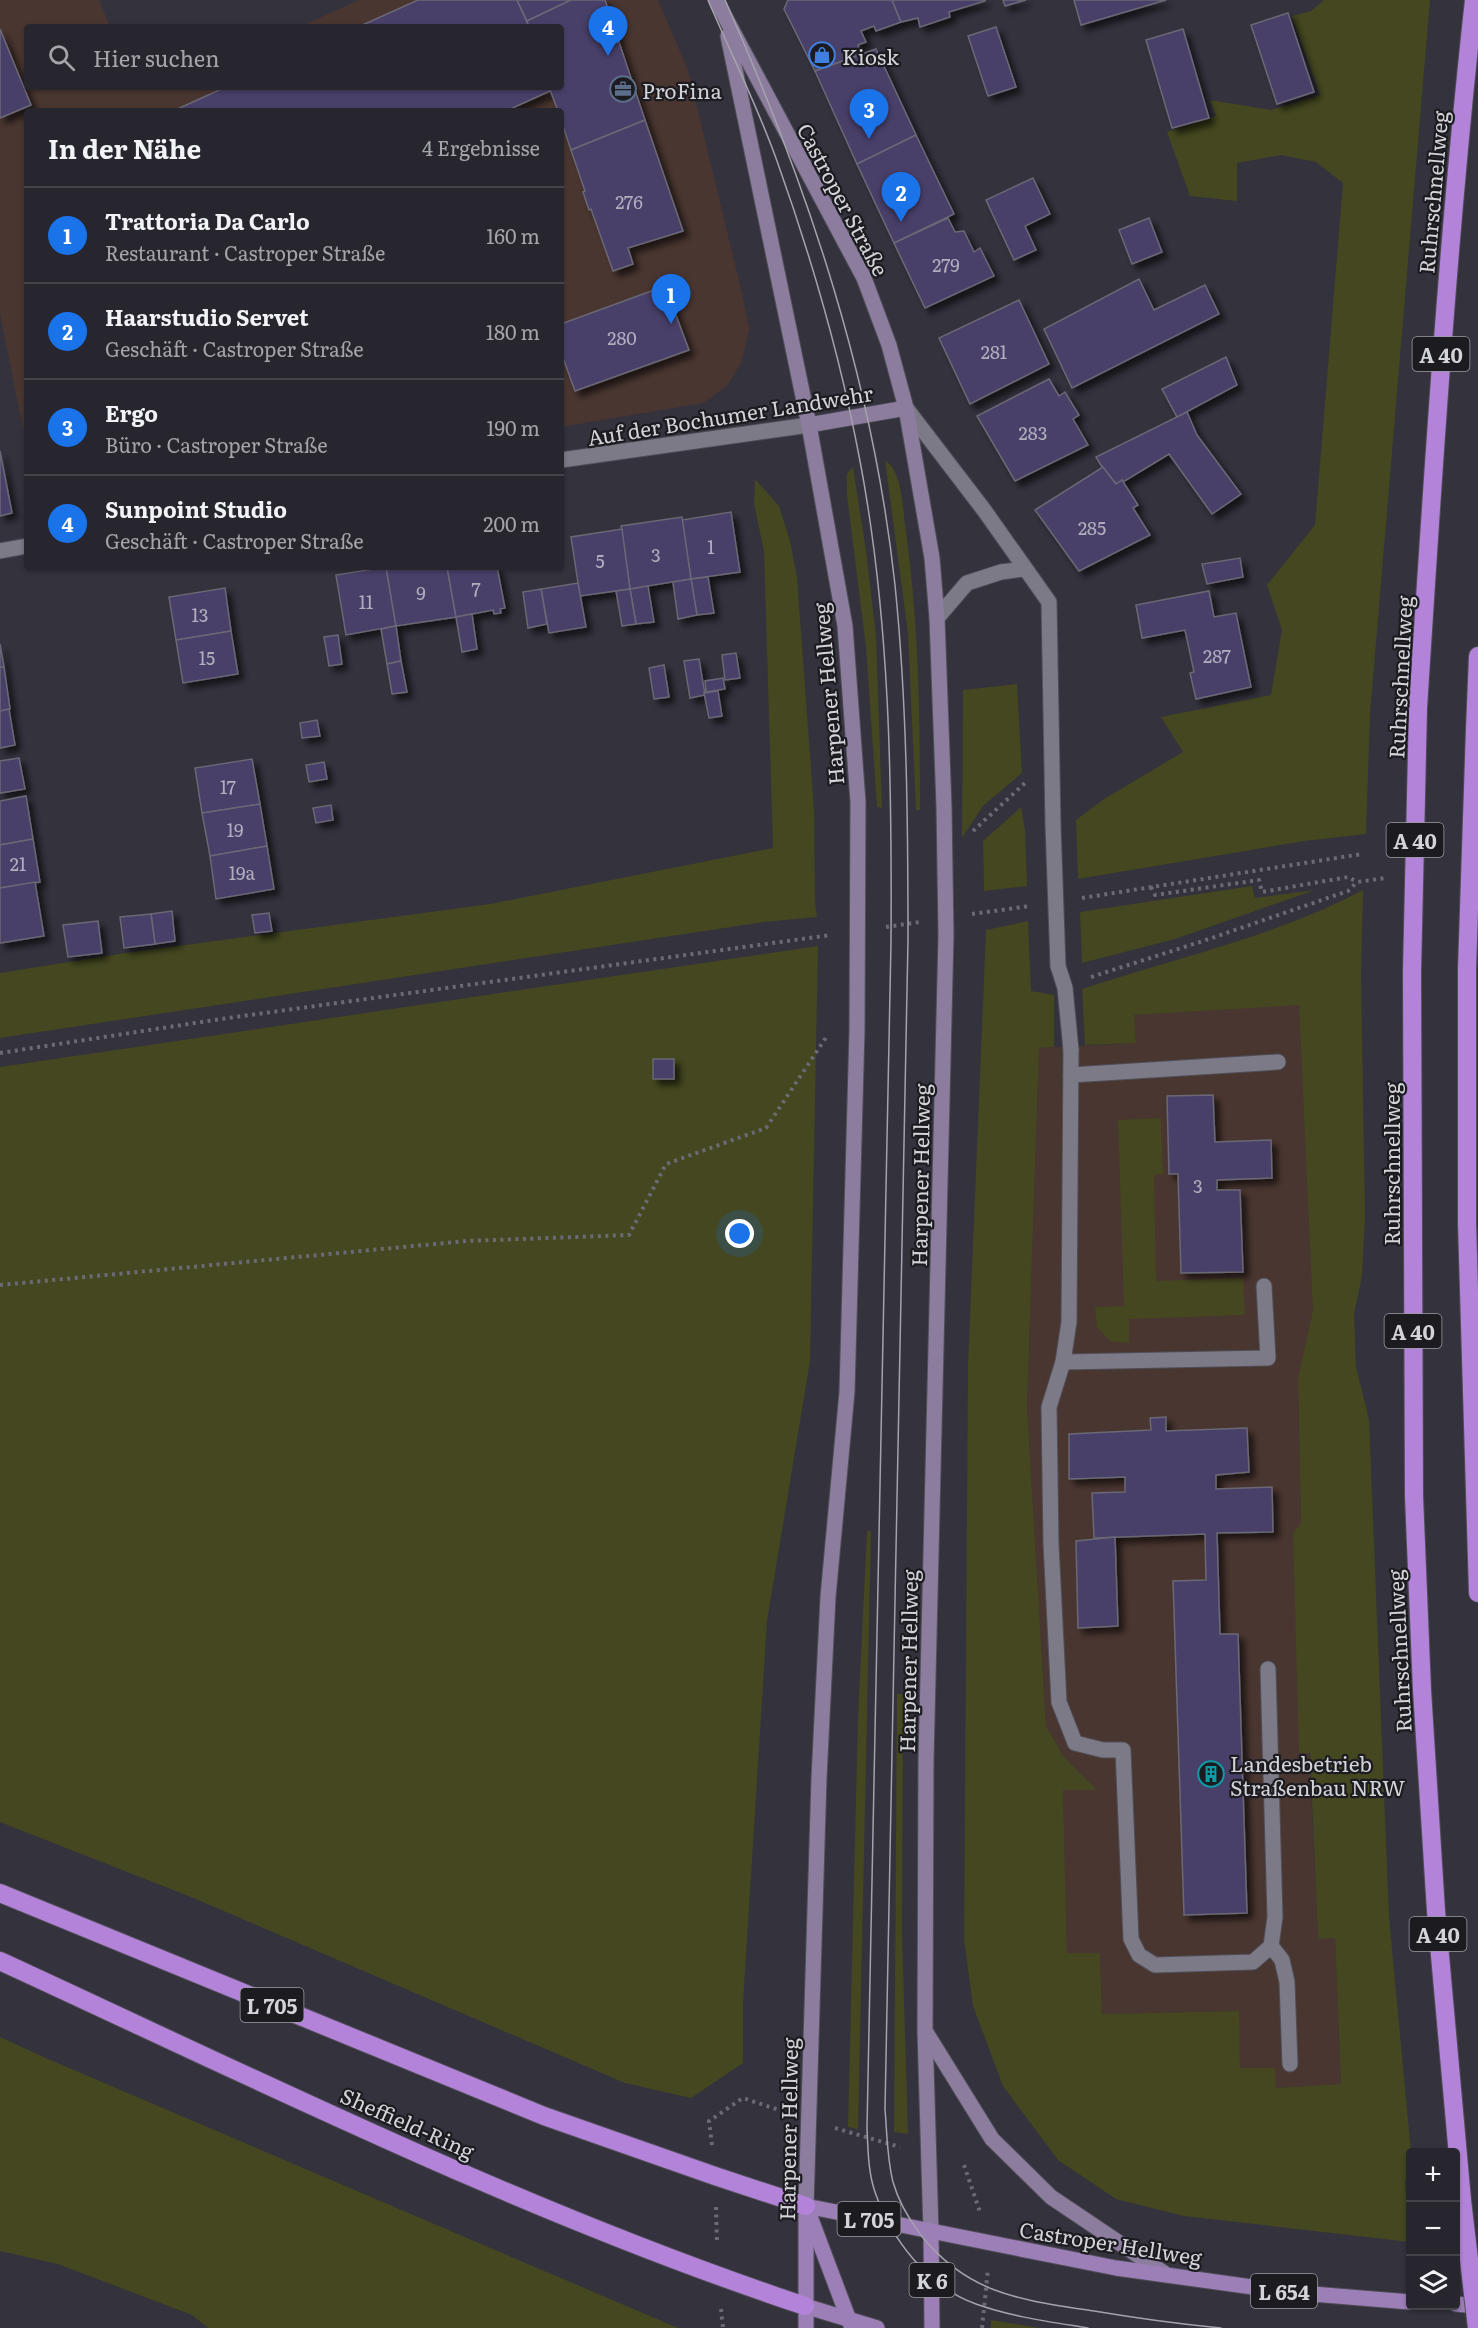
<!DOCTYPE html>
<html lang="de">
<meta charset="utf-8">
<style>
:root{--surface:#27262e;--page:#2f2e36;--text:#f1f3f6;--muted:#a4a5aa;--line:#43434a;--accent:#1a73e8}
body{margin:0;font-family:Literata,serif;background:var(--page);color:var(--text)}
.controls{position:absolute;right:18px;bottom:18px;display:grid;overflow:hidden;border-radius:6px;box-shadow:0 2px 4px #0004}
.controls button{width:54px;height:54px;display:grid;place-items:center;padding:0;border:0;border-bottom:2px solid var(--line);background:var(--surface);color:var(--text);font:30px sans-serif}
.you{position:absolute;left:740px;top:1234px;width:21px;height:21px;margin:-15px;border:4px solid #fff;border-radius:50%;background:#1a73e8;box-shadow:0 0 0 9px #1a73e833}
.badge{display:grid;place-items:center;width:39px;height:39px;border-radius:50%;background:var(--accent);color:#fff;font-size:20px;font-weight:700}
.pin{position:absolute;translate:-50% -50px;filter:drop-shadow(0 2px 3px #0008)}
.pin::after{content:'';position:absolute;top:32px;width:21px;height:18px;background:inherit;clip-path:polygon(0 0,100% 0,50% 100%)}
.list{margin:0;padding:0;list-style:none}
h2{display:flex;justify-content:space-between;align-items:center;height:78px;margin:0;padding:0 24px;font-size:26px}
h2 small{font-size:20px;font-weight:400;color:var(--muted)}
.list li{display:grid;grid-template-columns:39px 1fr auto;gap:18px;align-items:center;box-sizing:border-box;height:96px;padding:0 24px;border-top:2px solid var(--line)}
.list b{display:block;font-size:22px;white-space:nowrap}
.list p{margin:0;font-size:20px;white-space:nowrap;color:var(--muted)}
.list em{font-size:20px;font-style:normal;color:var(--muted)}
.icon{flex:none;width:33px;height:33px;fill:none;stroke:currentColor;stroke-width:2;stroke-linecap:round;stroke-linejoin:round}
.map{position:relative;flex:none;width:1478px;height:2328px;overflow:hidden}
.search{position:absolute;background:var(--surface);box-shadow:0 2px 4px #0004;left:24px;top:24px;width:540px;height:66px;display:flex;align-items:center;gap:15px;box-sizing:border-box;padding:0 21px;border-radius:6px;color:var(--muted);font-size:22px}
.panel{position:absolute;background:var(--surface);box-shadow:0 2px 4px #0004;left:24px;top:108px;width:540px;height:462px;border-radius:6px}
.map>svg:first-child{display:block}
.commercial{fill:#4a3631}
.green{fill:#44471f}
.building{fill:#483f6b;stroke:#6a6874;stroke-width:1.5;filter:url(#shadow)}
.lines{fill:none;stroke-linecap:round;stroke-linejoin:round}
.lane-casing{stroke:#4f4e57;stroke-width:17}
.street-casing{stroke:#4f4e57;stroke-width:17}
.secondary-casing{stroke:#4f4e57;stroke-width:17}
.primary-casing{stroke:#4f4e57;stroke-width:17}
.highway-casing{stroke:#4f4e57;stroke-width:20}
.path{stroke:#6c6a74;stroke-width:4;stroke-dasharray:3 4.5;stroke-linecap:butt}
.lane{stroke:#7b7a86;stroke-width:15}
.street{stroke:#7b7a86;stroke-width:15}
.secondary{stroke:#8c7d9f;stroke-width:15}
.primary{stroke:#9d7fb8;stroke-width:15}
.highway{stroke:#b383d9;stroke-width:18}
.tram{stroke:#a4a3ab;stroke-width:1.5}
.street-bridge-casing{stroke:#4f4e57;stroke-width:17;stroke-linecap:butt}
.highway-bridge-casing{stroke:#4f4e57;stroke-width:20;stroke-linecap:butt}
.street-bridge{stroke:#7b7a86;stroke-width:15}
.highway-bridge{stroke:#b383d9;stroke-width:18}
.labels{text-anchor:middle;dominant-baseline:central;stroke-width:4.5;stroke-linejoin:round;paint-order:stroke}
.number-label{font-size:18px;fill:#b0aebe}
.shield{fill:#1b1b20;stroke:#9c9ca2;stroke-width:1.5}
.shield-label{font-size:20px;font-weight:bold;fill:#d3d3da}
.poi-label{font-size:21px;fill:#d3d3da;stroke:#1b1b20;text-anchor:start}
.street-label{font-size:21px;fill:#d3d3da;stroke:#1b1b20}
</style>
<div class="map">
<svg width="1478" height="2328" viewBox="0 0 1478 2328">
<defs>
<filter id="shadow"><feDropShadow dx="5.5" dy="5.5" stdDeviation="3" flood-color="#0009"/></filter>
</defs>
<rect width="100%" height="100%" fill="#34323d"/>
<!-- commercial -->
<g class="commercial">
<polygon points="0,0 99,0 110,27 27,27 27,87 561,87 561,27 299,27 359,0 658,0 688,70 742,293 749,329 742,361 727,386 703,403 561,427 561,111 27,111 27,448 0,314"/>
<polygon points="1299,1004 1314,1311 1298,1378 1301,1524 1300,1753 1309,1752 1318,1938 1335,1938 1341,2085 1276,2088 1240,2068 1238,2011 1102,2014 1100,1953 1067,1954 1063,1790 1097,1790 1064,1757 1046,1726 1027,1407 1039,1048 1136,1043 1134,1015"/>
</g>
<!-- green -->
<g class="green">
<polygon points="1324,0 1430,0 1370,714 1366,834 1304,841 1078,879 1076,820 1104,799 1183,752 1161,717 1271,695 1282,630 1267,585 1315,525 1343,183 1316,162 1281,155 1237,163 1237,201 1190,196 1167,132 1216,116 1210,100 1271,110 1320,95 1292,16 1311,11"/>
<path d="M 885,460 C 888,463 892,466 894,470 C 903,488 903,512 906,532 C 919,624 920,717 920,810 L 916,810 L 908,634 Z"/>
<polygon points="853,467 866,551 876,636 882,808 877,807 866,647 847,495 847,474"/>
<polygon points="755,479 779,506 790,541 797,577 814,809 815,902 817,917 764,922 0,1038 0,973 125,953 490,904 773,848 764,551 754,504"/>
<polygon points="1017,684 1022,773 983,806 962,838 963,690"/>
<polygon points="1021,807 1025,830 1027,886 984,891 983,841"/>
<polygon points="1252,886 1255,898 1315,890 1175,939 1082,963 1080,912"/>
<path d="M 1363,890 L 1361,975 L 1365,1218 L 1362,1276 L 1354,1314 L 1356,1367 L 1369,1419 L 1389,1917 L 1411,2152 L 1410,2180 L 1405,2180 L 1410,2242 L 1184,2216 L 1116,2199 L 1058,2160 L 1003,2086 L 973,2006 L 964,1940 L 968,1365 L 986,930 L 1028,921 L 1031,991 L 1054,995 L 1054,1047 L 1039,1048 L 1027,1407 L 1046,1726 L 1064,1757 L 1097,1790 L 1063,1790 L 1067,1953 L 1100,1953 L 1102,2014 L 1239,2011 L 1240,2068 L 1275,2068 L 1276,2088 L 1341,2084 L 1335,1938 L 1318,1939 L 1310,1753 L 1299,1753 L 1293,1533 L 1301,1523 L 1298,1378 L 1313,1311 L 1299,1005 L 1134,1015 L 1136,1043 L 1085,1045 L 1082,989 C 1175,958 1277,936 1363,890 Z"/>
<polygon points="818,946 810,1361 767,1621 743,2003 743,2063 691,2098 625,2083 191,1897 0,1822 0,1067"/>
<polygon points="1161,1118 1163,1174 1154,1175 1156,1281 1243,1278 1245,1315 1129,1319 1129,1343 1110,1341 1097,1327 1095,1307 1124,1306 1118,1120"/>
<polygon points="867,1531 871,1531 858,2129 848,2127 858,1716"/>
<polygon points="897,1694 903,1694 902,1932 908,2134 894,2132"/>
<polygon points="0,2037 48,2059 678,2328 208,2328 192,2315 58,2264 0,2251"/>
<polygon points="991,2320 1040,2328 991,2328"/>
</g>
<!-- building -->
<g class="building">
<polygon points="418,0 517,0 529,27 358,27"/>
<polygon points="517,0 571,0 527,21"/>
<polygon points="571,0 605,0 645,120 571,150 561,120 561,111 558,111 549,87 561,87 561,27 529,27 527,21"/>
<polygon points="788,0 892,0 901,22 876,31 874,26 861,31 866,42 858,45 862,54 815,71 784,9"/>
<polygon points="892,0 985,0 985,1 949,12 950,17 920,27 918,18 901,22"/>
<polygon points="1003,0 1026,0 1005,6"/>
<polygon points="1074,0 1166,0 1081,25"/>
<polygon points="1288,13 1314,92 1277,104 1251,25"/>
<polygon points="996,27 1016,87 988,96 968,36"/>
<polygon points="0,29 31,105 0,118"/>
<polygon points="1183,29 1209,118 1172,128 1146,40"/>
<polygon points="876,49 916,135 857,164 815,71"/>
<polygon points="226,87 549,87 550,91 506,111 173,111"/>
<polygon points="645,120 683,231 628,248 633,264 613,271 591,209 589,210 583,192 585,191 571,150"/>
<polygon points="916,135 954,214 894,243 857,164"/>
<polygon points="1033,178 1050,214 1025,226 1036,250 1014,260 986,200"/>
<polygon points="948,218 955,232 964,231 974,252 980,248 994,276 925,308 894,243"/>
<polygon points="1149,218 1162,252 1132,264 1119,230"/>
<polygon points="1139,279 1154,310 1205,285 1219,314 1072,388 1044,329"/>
<polygon points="665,286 689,350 575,391 561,352 561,324"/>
<polygon points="1019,300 1049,364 970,404 939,338"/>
<polygon points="1226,357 1237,385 1177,417 1162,389"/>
<polygon points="1049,379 1059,396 1065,392 1079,415 1073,419 1088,445 1015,481 977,416"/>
<polygon points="1187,412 1197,435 1241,494 1212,514 1169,454 1123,482 1122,480 1116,484 1102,467 1096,457"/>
<polygon points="0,451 12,513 0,516"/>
<polygon points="1103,467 1116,484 1122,480 1138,505 1133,508 1150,535 1079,571 1035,510"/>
<polygon points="731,512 740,572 691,579 682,520"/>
<polygon points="682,517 691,579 630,589 621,526"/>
<polygon points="622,529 630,589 580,596 571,537"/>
<polygon points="1240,558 1243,577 1207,584 1202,564"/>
<polygon points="386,567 396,626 346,635 336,575"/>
<polygon points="386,567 447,567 456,617 396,626"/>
<polygon points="447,567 497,567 505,608 500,609 501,613 494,614 493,610 456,617"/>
<polygon points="708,577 714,613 697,615 691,579"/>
<polygon points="691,579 697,615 678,619 673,582"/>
<polygon points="578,583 586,627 549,633 541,589"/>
<polygon points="648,586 654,622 636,624 630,589"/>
<polygon points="225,588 231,631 176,640 169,597"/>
<polygon points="541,589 547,624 528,628 523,592"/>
<polygon points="630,589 636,624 622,626 616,591"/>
<polygon points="1209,591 1214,617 1236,613 1251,687 1196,699 1190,673 1194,672 1185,630 1142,638 1136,605"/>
<polygon points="472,614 477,649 462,652 456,617"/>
<polygon points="396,626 401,661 387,664 381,629"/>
<polygon points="231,631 238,674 183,683 176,640"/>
<polygon points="338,635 342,664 329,666 324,637"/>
<polygon points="0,644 4,667 0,667"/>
<polygon points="736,653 740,678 725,680 722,655"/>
<polygon points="699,659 705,695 690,698 684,661"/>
<polygon points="401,661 407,692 392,694 387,664"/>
<polygon points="664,665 669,697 654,699 649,668"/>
<polygon points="0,667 4,667 10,709 0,711"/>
<polygon points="723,678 725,689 706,692 705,681"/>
<polygon points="718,691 722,716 709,718 704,693"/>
<polygon points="9,709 15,745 0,748 0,711"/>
<polygon points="317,720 320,736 302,738 300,723"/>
<polygon points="19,758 25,789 0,793 0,761"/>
<polygon points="252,759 260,804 202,813 195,768"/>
<polygon points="324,762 327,779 309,782 306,765"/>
<polygon points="26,796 33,839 0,845 0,801"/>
<polygon points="260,804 267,846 210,856 202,813"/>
<polygon points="331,805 333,820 316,823 313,808"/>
<polygon points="33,839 40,882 0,888 0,845"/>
<polygon points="267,846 274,889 216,899 210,856"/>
<polygon points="35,882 44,936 0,943 0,888"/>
<polygon points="172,911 175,941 155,944 151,914"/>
<polygon points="269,913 272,931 255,933 252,915"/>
<polygon points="151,914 155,944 124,948 120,917"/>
<polygon points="98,921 102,953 68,957 63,925"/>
<rect x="653" y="1059" width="21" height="20"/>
<polygon points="1213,1095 1215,1142 1271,1140 1272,1178 1217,1180 1217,1190 1240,1190 1243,1272 1181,1273 1178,1174 1169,1174 1167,1096"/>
<polygon points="1166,1417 1166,1431 1247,1428 1249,1472 1216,1475 1216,1489 1272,1487 1273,1532 1217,1533 1220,1634 1238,1634 1247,1913 1184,1915 1173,1581 1206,1580 1205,1534 1094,1538 1092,1493 1125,1492 1125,1477 1069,1479 1069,1434 1151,1430 1150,1418"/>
<polygon points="1115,1537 1118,1626 1078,1628 1076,1541"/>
</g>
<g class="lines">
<!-- lane casing -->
<g class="lane-casing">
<g id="lane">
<polyline points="1071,1050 1069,1322 1063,1362 1268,1358 1264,1286"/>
<polyline points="1071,1075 1278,1062"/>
<polyline points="1063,1362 1049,1407 1051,1544 1059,1702 1075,1743 1103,1750 1123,1750 1131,1939 1139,1955 1155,1965 1253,1962 1271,1946 1275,1917 1268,1669"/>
<polyline points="1271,1946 1282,1960 1287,1982 1290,2064"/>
</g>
</g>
<!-- street casing -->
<g class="street-casing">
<g id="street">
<polyline points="906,408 984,510 1049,602 1053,825"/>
<polyline points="561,460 809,425"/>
<polyline points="0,551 27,546"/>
<polyline points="937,618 967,583 1001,572 1024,569"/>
<polyline points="1058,966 1065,988 1071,1050"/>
</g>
</g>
<!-- secondary casing -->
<g class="secondary-casing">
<g id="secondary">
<polyline points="716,0 864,278 889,345 906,408 932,558 937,618 944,807 946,935 926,1760 925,2031 931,2232"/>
<polyline points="728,36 809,425 845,626 858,802 857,1030 847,1392 828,1597 819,1778 806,2206"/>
<polyline points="809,425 906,408"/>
<polyline points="927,2034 992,2139 1051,2197 1164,2273"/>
</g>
</g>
<!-- primary casing -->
<g class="primary-casing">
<g id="primary">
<polyline points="806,2206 1116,2268 1288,2292 1410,2302"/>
<polyline points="806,2206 852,2328"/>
<polyline points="806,2215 806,2328"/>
<polyline points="931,2232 932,2328"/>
<polyline points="1456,2304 1478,2306"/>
<polyline points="805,2306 877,2328"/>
</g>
</g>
<!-- highway casing -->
<g class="highway-casing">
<g id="highway">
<path d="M 1418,708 C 1433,472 1448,236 1474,0"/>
<polyline points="1475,729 1478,656"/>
<polyline points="1467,969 1467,1223 1478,1593"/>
<polyline points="1412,972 1414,1496 1422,1690 1436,1911 1462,2200"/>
<polyline points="0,1893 544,2116 715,2176 806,2206"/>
<path d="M 0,1961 C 265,2083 528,2214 805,2306"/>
</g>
</g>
<!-- path -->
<g class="path">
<polyline points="973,831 1025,783"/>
<polyline points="1151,887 1155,895 1259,880 1262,892 1348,877 1357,882"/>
<polyline points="1082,898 1362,854"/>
<polyline points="972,914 1030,906"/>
<polyline points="886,927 920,922"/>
<polyline points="1091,977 1203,941 1348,891 1357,882 1386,878"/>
<polyline points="0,1053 221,1019 831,935"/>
<polyline points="0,1285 467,1241 629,1235 666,1164 766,1128 827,1036"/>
<polyline points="835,2128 900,2147"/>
<polyline points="712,2145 709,2121 743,2098 782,2111"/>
<polyline points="964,2165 980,2212"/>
<polyline points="716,2207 717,2244"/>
<polyline points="721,2309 723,2328"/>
<polyline points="982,2328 988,2269"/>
</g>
<!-- lane -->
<use href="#lane" class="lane"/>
<!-- street -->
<use href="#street" class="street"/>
<!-- secondary -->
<use href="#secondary" class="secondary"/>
<!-- primary -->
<use href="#primary" class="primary"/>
<!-- highway -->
<use href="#highway" class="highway"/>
<!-- tram -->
<g class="tram">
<path d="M 708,0 C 731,54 758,107 777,161 C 812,259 841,360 860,461 C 890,619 892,781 891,942 L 867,2128 C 868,2149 868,2172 875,2192 C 891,2239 928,2287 976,2304 C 1012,2317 1051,2322 1088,2328"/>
<path d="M 725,0 C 808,186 873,381 895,585 C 907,703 908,822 908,940 L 885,2109 C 887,2133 887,2158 893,2182 C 898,2200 909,2219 920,2234 C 968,2295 1022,2300 1094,2311 C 1136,2318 1179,2324 1221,2328"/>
</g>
<!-- street-bridge casing -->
<g class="street-bridge-casing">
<polyline id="street-bridge" points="1053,825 1058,966"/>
</g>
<!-- highway-bridge casing -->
<g class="highway-bridge-casing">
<g id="highway-bridge">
<polyline points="1467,969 1475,729"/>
<polyline points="1412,972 1418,708"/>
<polyline points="1462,2200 1477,2328"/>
</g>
</g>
<!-- street-bridge -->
<use href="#street-bridge" class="street-bridge"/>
<!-- highway-bridge -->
<use href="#highway-bridge" class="highway-bridge"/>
</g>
<!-- icons -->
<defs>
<g id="shop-ring" transform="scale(1.35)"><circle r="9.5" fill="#1b1b20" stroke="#3f7fe0" stroke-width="1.5"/><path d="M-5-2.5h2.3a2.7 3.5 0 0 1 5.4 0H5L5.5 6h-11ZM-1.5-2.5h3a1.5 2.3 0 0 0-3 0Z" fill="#3f7fe0"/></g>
<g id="office-ring" transform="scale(1.35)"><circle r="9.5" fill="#1b1b20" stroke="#5c6f8a" stroke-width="1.5"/><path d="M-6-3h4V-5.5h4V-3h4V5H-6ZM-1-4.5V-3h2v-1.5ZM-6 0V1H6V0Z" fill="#5c6f8a"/></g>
<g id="building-ring" transform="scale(1.35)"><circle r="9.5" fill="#1b1b20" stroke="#0f9aa8" stroke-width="1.5"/><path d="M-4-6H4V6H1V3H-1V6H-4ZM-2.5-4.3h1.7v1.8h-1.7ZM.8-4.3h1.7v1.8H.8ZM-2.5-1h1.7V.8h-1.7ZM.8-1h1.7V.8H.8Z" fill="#0f9aa8"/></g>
</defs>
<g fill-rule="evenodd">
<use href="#shop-ring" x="822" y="55"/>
<use href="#office-ring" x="623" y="89"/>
<use href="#building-ring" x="1211" y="1774"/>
</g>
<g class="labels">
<!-- number labels -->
<g class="number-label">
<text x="629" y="201">276</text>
<text x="946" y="264">279</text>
<text x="622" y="337">280</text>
<text x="994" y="351">281</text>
<text x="1033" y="432">283</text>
<text x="1092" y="527">285</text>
<text x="711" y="546">1</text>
<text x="656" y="554">3</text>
<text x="600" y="560">5</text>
<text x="476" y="588">7</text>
<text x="421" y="592">9</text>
<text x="366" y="601">11</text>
<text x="200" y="614">13</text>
<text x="1217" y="655">287</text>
<text x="207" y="657">15</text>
<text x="228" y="786">17</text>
<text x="235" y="829">19</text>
<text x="18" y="863">21</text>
<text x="242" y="872">19a</text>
<text x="1198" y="1185">3</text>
</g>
<!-- shield labels -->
<g class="shield">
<rect x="1412.5" y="337" width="57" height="34" rx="4.5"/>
<rect x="1386.5" y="823" width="57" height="34" rx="4.5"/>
<rect x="1384.5" y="1314" width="57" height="34" rx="4.5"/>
<rect x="1409.5" y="1917" width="57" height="34" rx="4.5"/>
<rect x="240.5" y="1988" width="63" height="34" rx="4.5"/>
<rect x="837.5" y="2202" width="63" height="34" rx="4.5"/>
<rect x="909.5" y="2263" width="45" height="34" rx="4.5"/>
<rect x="1251" y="2274" width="66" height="34" rx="4.5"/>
</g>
<g class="shield-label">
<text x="1441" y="354">A 40</text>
<text x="1415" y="840">A 40</text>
<text x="1413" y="1331">A 40</text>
<text x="1438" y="1934">A 40</text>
<text x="272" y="2005">L 705</text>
<text x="869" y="2219">L 705</text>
<text x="932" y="2280">K 6</text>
<text x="1284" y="2291">L 654</text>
</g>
<!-- poi labels -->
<g class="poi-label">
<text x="842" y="55">Kiosk</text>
<text x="642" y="89">ProFina</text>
<text x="1230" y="1762">Landesbetrieb<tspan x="1230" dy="24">Straßenbau NRW</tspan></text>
</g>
<!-- street labels -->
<g class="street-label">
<text transform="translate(1432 192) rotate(-85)">Ruhrschnellweg</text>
<text transform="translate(844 199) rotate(62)">Castroper Straße</text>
<text transform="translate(730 414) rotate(-9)">Auf der Bochumer Landwehr</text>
<text transform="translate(1399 677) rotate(-87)">Ruhrschnellweg</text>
<text transform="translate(827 694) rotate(-95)">Harpener Hellweg</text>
<text transform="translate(1390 1164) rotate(-90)">Ruhrschnellweg</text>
<text transform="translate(919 1175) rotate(-89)">Harpener Hellweg</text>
<text transform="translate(1398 1651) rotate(-93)">Ruhrschnellweg</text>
<text transform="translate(907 1661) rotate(-89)">Harpener Hellweg</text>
<text transform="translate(408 2122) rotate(24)">Sheffield-Ring</text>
<text transform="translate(787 2129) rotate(-89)">Harpener Hellweg</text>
<text transform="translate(1111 2242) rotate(9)">Castroper Hellweg</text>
</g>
</g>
</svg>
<div class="controls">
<button>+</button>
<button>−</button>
<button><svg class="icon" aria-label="layers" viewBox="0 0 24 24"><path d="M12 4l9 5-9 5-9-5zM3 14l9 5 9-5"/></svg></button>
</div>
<div class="you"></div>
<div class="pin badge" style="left:671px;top:324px">1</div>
<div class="pin badge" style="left:901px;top:222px">2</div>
<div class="pin badge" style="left:869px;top:139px">3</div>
<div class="pin badge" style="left:608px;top:56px">4</div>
<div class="search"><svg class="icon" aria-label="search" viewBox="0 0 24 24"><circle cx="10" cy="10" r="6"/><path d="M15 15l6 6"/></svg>Hier suchen</div>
<section class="panel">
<h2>In der Nähe<small>4 Ergebnisse</small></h2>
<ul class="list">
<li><span class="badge">1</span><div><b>Trattoria Da Carlo</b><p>Restaurant · Castroper Straße</p></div><em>160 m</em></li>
<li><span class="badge">2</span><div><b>Haarstudio Servet</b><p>Geschäft · Castroper Straße</p></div><em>180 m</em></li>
<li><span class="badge">3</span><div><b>Ergo</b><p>Büro · Castroper Straße</p></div><em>190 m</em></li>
<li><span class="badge">4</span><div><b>Sunpoint Studio</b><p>Geschäft · Castroper Straße</p></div><em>200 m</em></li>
</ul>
</section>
</div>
